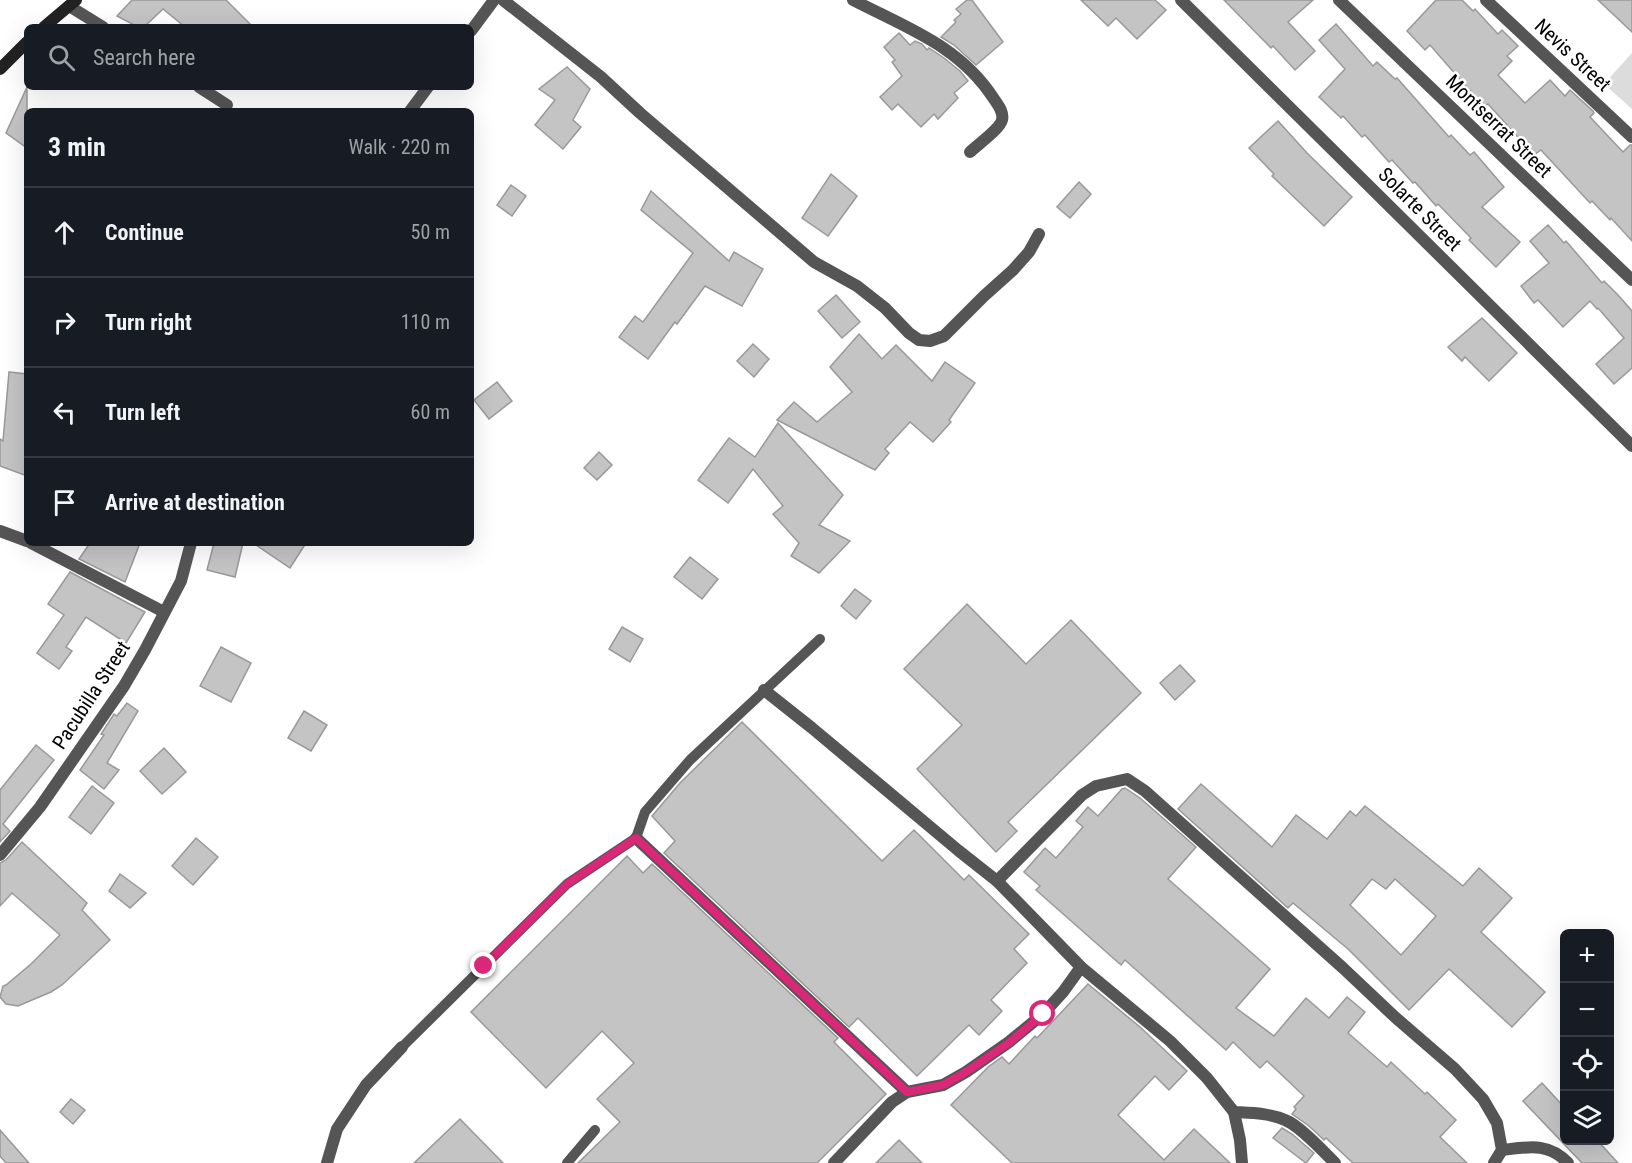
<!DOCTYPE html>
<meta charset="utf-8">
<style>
:root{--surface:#171b24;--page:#242831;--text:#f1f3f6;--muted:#9ea1a6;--line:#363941}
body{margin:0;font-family:"Roboto Condensed",sans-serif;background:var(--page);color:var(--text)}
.controls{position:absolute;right:18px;bottom:18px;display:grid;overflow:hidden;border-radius:9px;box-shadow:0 6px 24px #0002}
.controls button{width:54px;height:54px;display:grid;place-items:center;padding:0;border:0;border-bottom:2px solid var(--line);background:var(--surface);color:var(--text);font:30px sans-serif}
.stop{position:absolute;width:18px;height:18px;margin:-14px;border:4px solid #db2777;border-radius:50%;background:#fff}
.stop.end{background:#db2777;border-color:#fff;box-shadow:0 2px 6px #0008}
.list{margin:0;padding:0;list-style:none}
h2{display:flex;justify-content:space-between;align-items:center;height:78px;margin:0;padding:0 24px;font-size:26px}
h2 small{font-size:20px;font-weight:400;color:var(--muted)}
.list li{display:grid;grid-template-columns:39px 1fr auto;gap:18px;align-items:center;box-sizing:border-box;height:90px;padding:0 24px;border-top:2px solid var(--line)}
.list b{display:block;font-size:22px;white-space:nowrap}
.list em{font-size:20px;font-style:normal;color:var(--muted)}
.icon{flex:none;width:33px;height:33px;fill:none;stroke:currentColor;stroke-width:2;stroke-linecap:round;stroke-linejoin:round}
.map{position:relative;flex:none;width:1632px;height:1163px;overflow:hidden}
.search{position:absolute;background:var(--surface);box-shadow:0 6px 24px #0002;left:24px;top:24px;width:450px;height:66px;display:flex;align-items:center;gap:15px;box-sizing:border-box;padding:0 21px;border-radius:9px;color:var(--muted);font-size:22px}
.panel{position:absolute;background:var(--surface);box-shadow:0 6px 24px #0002;left:24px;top:108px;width:450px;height:438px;border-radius:9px}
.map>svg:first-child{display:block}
.green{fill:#dcdcdc}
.building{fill:#c4c4c4;stroke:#999;stroke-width:1.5;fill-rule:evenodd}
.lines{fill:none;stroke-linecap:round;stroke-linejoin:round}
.service{stroke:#555;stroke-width:10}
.minor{stroke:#555;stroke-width:12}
.secondary{stroke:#222;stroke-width:12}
.route{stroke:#db2777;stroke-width:8}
.labels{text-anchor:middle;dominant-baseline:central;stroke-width:5;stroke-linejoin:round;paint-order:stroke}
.street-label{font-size:20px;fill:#000;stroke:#fff}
</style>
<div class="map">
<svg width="1632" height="1163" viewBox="0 0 1632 1163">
<rect width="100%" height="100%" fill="#fff"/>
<!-- green -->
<polygon class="green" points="1632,53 1632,109 1604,84"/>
<!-- building -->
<g class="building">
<polygon points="132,0 226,0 253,27 185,27 163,9 144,27 138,27 117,16"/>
<polygon points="967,0 972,0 1003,42 976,65 954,45 941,37 956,22 954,20 961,14 956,9"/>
<polygon points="1081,0 1155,0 1166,10 1137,39 1116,18 1108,26"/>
<polygon points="1224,0 1313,0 1288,22 1315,51 1295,70 1273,46 1271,48"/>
<polygon points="1436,0 1462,0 1473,11 1475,9 1498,34 1502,30 1518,46 1507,56 1512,61 1498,75 1525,103 1550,80 1565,96 1570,90 1593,111 1594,113 1590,117 1623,152 1630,145 1632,145 1632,241 1611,218 1610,220 1592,201 1590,203 1541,150 1534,155 1488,104 1485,106 1464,84 1430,45 1425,50 1407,31"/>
<polygon points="1598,0 1632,0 1632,32"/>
<polygon points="1336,24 1373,66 1377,62 1395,79 1397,78 1449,137 1451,135 1470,155 1474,152 1504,187 1482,207 1520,242 1496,267 1469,240 1471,238 1438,204 1436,206 1415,182 1413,183 1392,160 1389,162 1365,135 1362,137 1343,116 1341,118 1319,97 1345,69 1319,40"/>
<polygon points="899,33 910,45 915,41 922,44 927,50 929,48 944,58 960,71 968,81 954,93 958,98 938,119 934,114 921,127 898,104 892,110 880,97 902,76 892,62 895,60 884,47"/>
<polygon points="567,67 590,89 573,120 581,127 563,149 535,125 555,100 539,89"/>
<polygon points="27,87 27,148 6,133"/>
<polygon points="1278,121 1307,153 1352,197 1324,226 1272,176 1274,174 1249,148"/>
<polygon points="831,174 857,196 828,236 802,218"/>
<polygon points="1079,182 1091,194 1070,218 1057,207"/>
<polygon points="511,185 526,196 512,216 497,205"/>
<polygon points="651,191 729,261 734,252 763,269 742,306 705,286 677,324 675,322 648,359 619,337 635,316 643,322 693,253 641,210"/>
<polygon points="1548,225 1564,243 1566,241 1602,283 1604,281 1618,295 1632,311 1632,368 1614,384 1596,364 1624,338 1598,308 1597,309 1590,301 1563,327 1538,300 1534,303 1521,286 1549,263 1530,241"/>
<polygon points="836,295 860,322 842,338 818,311"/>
<polygon points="1482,318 1517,353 1489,381 1465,357 1462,361 1448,347"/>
<polygon points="859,334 882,359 896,345 932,381 945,362 975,383 949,420 951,422 933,442 910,422 885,449 889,453 875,470 777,420 794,402 817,422 852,392 830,367"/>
<polygon points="753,344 769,359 754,377 737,361"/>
<polygon points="9,372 27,374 27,476 0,466 0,439 3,441"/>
<polygon points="497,382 512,401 489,419 474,400"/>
<polygon points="778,423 843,495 819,525 850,541 819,573 791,556 799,543 773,514 783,506 753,469 728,503 698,480 729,438 755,457"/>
<polygon points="599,452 612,465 597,480 584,468"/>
<polygon points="90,543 140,543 125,582 79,559"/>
<polygon points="214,543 243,543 235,577 207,570"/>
<polygon points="253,543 306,543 290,568"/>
<polygon points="690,557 718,579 702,599 674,577"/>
<polygon points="70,572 145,612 126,643 86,617 66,647 72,651 59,669 37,653 64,615 48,604"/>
<polygon points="855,589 871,601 856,619 841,606"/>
<polygon points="967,604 1026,664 1071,620 1141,693 1008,822 1017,831 996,852 917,769 962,725 904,669"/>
<polygon points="622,627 643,639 630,662 609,649"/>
<polygon points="221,647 251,663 231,702 200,686"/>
<polygon points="1180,665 1195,681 1175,700 1160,683"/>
<polygon points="127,703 138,711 107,763 119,770 104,789 80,770 104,735 101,734 114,714 117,716"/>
<polygon points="304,711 327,725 311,751 288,738"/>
<polygon points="742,722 882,861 914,830 964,880 969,875 1029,934 1014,949 1027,963 991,1000 1002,1011 979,1035 969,1025 917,1076 858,1018 849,1027 664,853 675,841 652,816 680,783"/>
<polygon points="36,745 54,760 3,824 10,831 0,842 0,790"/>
<polygon points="164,748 186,772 162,794 140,771"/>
<path d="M 1201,784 L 1272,847 L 1296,815 L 1327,839 L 1350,811 L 1356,816 L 1365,806 L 1463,886 L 1479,868 L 1512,898 L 1481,932 L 1545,992 L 1512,1027 L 1449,969 L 1409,1010 L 1348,949 L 1293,903 L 1288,908 L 1178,809 ZM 1372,879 L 1386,889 L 1395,879 L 1436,916 L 1401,955 L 1350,905 Z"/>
<polygon points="92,786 114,803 91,834 69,817"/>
<polygon points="1125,788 1140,798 1196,847 1168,879 1270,969 1236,1008 1274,1036 1306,998 1329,1018 1347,997 1365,1012 1348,1033 1387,1067 1391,1062 1425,1094 1427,1092 1456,1120 1440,1137 1467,1163 1353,1163 1326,1138 1324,1140 1309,1126 1292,1114 1296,1109 1294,1107 1304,1096 1267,1061 1260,1068 1233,1042 1226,1050 1125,960 1121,965 1036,890 1040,886 1024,872 1045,848 1056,858 1083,827 1076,821 1088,807 1098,816 1122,789"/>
<polygon points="196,838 218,857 193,885 172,866"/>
<polygon points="22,842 87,903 82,910 110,940 62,985 51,992 18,1006 6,1004 0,997 3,986 6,985 31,964 60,935 12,893 0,906 0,863 6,860"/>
<polygon points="627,856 643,873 652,864 838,1038 834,1042 886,1094 817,1163 578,1163 620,1122 597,1099 634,1063 602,1031 546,1088 471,1012"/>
<polygon points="120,874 146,893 130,908 109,891"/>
<polygon points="1088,984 1140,1027 1187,1071 1169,1090 1155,1076 1118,1115 1164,1160 1194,1129 1230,1163 1012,1163 951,1105 988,1067 1002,1057 1009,1064 1035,1036 1037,1038"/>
<polygon points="1542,1083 1564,1107 1564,1140 1597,1140 1618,1163 1582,1163 1523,1101"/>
<polygon points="71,1099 85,1110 73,1124 60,1112"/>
<polygon points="460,1119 503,1163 414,1163"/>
<polygon points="1282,1128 1292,1134 1314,1153 1306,1163 1273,1138"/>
<polygon points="0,1130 29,1163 6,1163 0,1156"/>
<polygon points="899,1140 922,1163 876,1163"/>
</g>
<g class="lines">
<!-- service -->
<g class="service">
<polyline points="402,1047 567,884 636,838 645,812 690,760 820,639"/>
<polyline points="567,1163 595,1130"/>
</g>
<!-- minor -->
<g class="minor">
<polyline points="503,0 601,77 640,113 814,262 857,286 885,308 909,333 919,340 930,341 944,336 984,296 1013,270 1029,252 1039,234"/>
<path d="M 853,0 C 907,28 960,46 994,99 C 998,105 1004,112 1002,120 C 1000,129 977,145 970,152"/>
<polyline points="1181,0 1632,446"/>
<polyline points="1339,0 1632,280"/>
<polyline points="1486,0 1632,137"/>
<polyline points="69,6 103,27"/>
<polyline points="471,31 494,0"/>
<polyline points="199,87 227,105"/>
<polyline points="410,111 428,87"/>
<polyline points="0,531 27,541"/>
<polyline points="31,543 164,612"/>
<polyline points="764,690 812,728 959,851 997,881 1081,967 1170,1041 1207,1078 1234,1112 1240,1140 1242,1163"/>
<polyline points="636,838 907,1092 943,1085 966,1072 1009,1042 1043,1014 1063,992 1081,967"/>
<polyline points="0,855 40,807 124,686 145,650 181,581 191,543"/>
<polyline points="997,881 1082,795 1096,786 1127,779 1145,791 1343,968 1396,1018 1455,1069 1483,1099 1497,1123 1502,1150 1494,1163"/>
<path d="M 1234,1112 C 1251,1113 1269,1113 1285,1120 C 1299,1125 1324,1152 1335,1163"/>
<path d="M 1502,1150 C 1528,1147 1548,1142 1568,1163"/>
<polyline points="327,1163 337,1129 366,1085 402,1047"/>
<polyline points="834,1163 892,1102 907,1092"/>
</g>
<!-- secondary -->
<g class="secondary">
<polyline points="44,27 76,0"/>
<polyline points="0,69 27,42"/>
</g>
</g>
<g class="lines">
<!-- route -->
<polyline class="route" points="484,966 567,884 636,838 907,1092 943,1085 966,1072 1010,1042 1043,1014"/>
</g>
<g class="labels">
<!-- street labels -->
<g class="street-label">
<text transform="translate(1573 55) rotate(43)">Nevis Street</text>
<text transform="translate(1499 126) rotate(44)">Montserrat Street</text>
<text transform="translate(1420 209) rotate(45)">Solarte Street</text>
<text transform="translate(91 695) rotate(-57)">Pacubilla Street</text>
</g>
</g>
</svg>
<div class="controls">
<button>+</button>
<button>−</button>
<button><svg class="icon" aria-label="locate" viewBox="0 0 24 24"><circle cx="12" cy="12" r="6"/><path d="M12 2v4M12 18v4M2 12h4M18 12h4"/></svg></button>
<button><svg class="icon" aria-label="layers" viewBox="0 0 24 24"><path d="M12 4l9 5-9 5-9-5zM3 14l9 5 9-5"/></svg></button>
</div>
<div class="stop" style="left:1043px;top:1014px"></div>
<div class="stop end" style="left:484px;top:966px"></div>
<div class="search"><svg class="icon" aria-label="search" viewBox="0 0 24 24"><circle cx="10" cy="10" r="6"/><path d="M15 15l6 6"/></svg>Search here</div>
<section class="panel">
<h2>3 min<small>Walk · 220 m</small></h2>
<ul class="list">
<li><svg class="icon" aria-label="ahead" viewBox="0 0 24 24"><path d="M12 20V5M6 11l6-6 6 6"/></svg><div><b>Continue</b></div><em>50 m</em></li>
<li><svg class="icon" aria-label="right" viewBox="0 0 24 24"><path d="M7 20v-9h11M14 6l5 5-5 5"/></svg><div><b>Turn right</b></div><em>110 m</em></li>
<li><svg class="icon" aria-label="left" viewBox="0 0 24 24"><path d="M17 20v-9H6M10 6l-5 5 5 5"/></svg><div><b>Turn left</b></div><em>60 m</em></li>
<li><svg class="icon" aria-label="arrive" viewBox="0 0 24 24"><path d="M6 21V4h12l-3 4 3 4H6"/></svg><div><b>Arrive at destination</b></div></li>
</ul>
</section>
</div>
